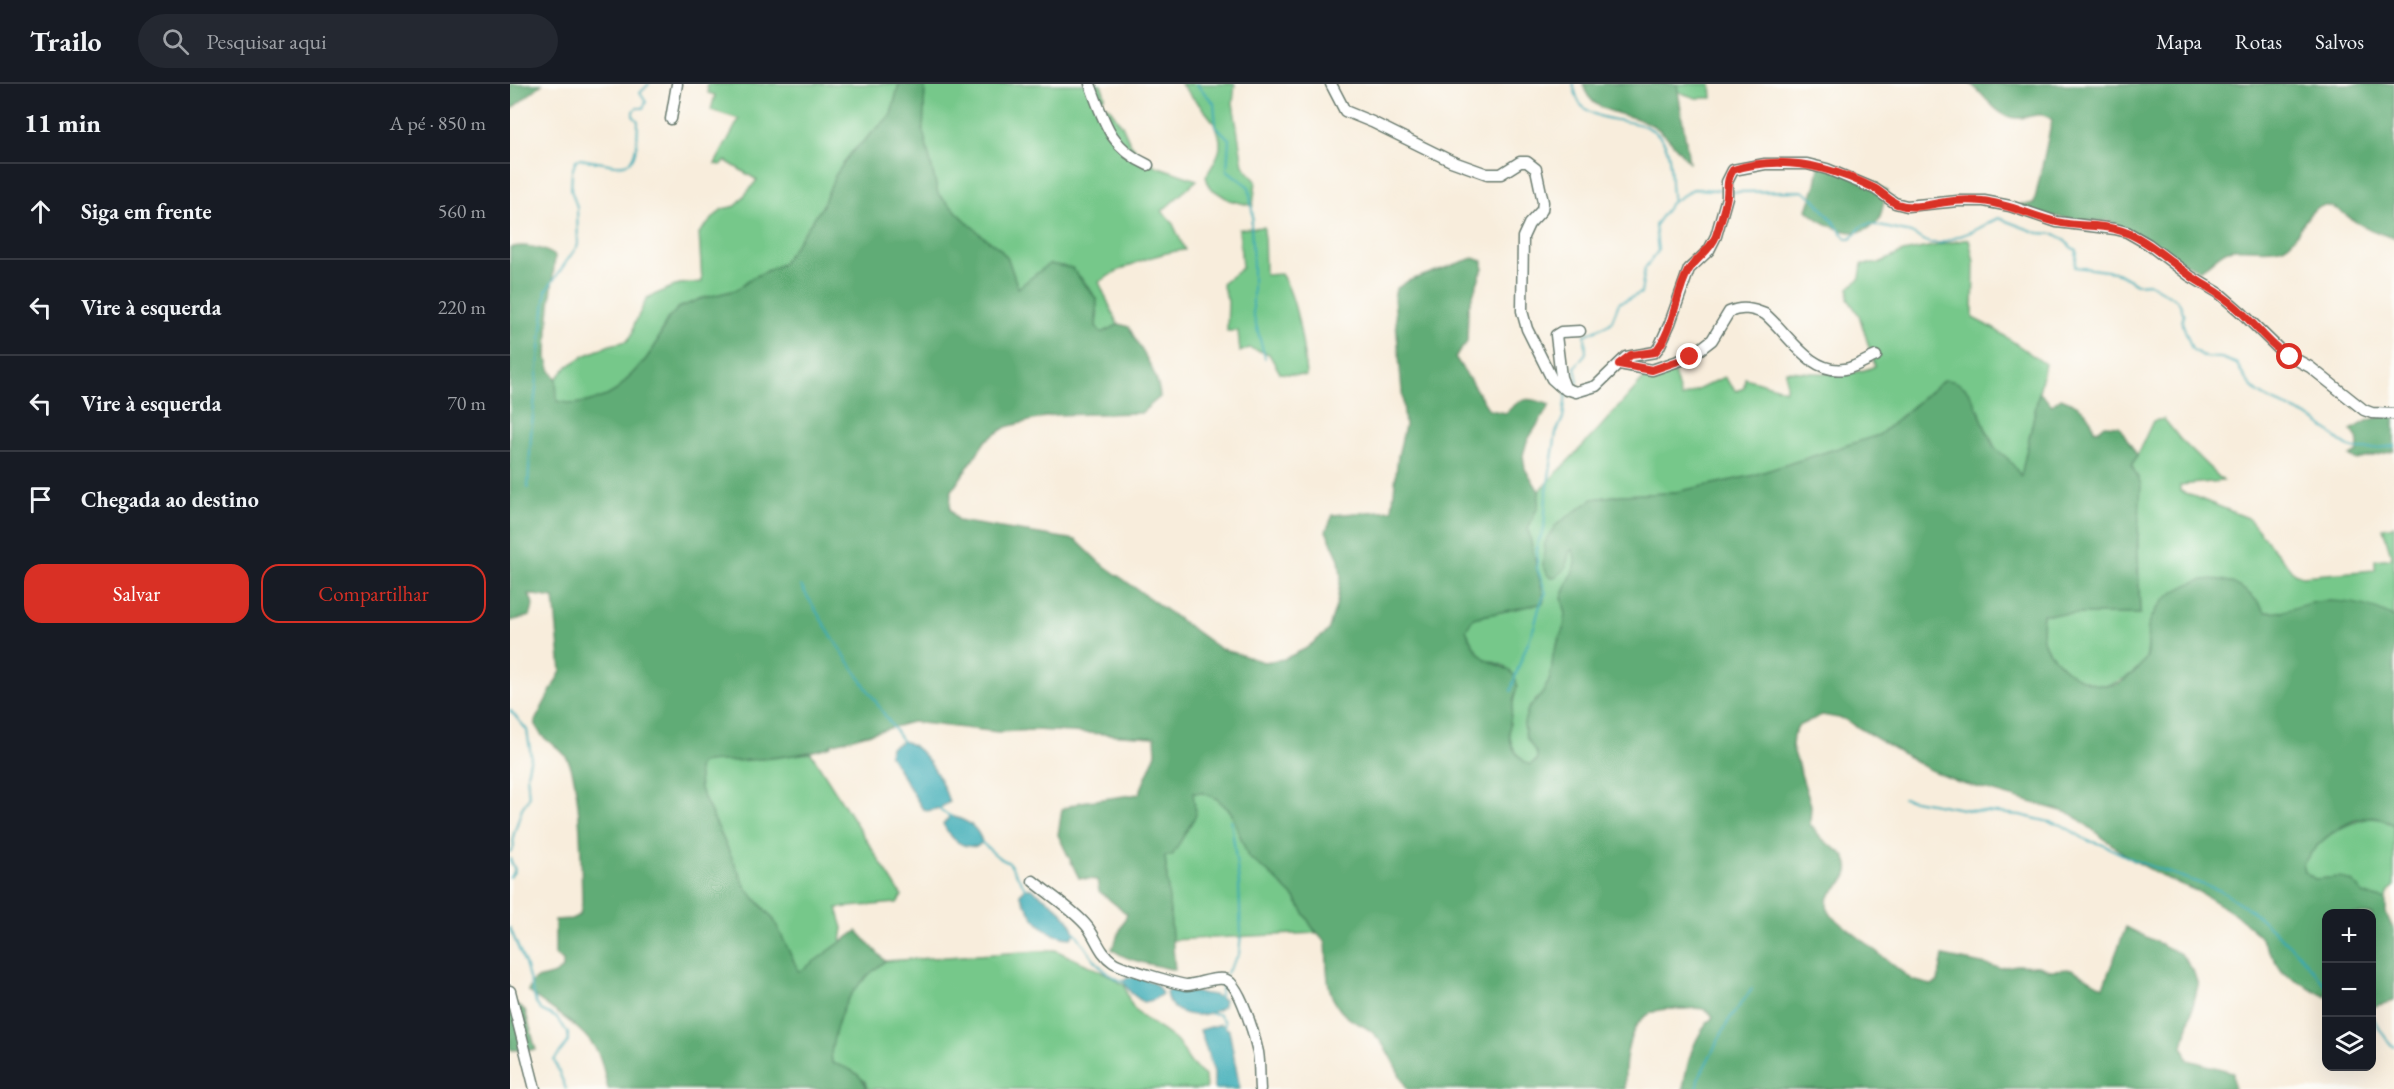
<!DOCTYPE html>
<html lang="pt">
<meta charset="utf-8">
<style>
:root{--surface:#171b24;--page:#242831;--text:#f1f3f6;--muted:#9ea1a6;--line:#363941;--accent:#d93025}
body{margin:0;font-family:"EB Garamond",serif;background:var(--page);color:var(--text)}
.controls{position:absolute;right:18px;bottom:18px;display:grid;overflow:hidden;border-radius:12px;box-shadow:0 6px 24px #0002}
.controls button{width:54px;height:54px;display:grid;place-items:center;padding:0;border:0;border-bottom:2px solid var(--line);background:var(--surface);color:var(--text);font:30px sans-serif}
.stop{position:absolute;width:18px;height:18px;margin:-14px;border:4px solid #d93025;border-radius:50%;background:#fff}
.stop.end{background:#d93025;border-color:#fff;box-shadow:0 2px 6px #0008}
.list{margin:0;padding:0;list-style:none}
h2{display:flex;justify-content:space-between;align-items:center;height:78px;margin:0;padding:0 24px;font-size:26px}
h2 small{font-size:20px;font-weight:400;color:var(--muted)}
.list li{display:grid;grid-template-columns:39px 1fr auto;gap:18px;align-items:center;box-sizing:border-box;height:96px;padding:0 24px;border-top:2px solid var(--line)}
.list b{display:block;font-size:22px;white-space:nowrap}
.list em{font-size:20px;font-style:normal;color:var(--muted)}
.actions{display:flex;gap:12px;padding:18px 24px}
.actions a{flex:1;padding:14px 0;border:2px solid var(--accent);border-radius:18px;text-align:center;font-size:21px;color:var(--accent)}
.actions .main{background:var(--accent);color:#fff}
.icon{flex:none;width:33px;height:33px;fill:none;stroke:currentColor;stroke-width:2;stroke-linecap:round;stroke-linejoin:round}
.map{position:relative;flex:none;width:1884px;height:1005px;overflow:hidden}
header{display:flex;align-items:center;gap:36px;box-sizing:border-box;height:84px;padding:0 30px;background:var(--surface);border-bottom:2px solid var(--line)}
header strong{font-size:28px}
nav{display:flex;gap:33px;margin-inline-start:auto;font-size:21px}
.search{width:420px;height:54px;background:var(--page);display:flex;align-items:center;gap:15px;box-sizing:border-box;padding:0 21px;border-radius:33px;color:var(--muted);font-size:22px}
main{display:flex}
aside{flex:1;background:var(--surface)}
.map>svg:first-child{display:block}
.green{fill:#76c88a;stroke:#4a825f;stroke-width:1.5}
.forest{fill:#60ac76;stroke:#407455;stroke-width:1.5}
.water{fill:#39aab5;stroke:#2c7474;stroke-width:1.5}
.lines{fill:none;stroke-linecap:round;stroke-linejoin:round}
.stream{stroke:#39aab5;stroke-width:2}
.minor-casing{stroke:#6b7b6f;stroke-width:13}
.minor{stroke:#fff;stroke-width:10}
.route{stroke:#d93025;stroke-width:8}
</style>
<header>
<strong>Trailo</strong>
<div class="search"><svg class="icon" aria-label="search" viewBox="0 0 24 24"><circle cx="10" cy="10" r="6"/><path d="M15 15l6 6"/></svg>Pesquisar aqui</div>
<nav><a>Mapa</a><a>Rotas</a><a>Salvos</a></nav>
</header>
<main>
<aside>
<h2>11 min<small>A pé · 850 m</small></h2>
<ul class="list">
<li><svg class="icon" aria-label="ahead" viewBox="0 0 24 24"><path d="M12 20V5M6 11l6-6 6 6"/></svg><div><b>Siga em frente</b></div><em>560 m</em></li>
<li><svg class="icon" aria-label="left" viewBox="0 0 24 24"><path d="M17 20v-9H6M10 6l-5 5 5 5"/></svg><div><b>Vire à esquerda</b></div><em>220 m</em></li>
<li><svg class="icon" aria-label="left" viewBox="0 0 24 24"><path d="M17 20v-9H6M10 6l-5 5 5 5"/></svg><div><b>Vire à esquerda</b></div><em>70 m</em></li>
<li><svg class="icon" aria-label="arrive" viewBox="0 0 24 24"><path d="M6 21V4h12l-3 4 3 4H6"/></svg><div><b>Chegada ao destino</b></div></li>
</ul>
<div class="actions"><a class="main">Salvar</a><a>Compartilhar</a></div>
</aside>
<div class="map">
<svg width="1884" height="1005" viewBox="0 0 1884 1005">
<rect width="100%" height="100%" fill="#fdfcf7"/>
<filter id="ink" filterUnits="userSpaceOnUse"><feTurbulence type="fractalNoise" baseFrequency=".0167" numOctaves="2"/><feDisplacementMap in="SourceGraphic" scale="12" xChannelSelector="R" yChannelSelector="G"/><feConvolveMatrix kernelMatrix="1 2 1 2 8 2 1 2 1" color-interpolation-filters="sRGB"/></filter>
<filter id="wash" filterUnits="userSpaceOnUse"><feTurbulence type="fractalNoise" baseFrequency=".008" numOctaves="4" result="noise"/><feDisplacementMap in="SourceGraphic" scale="24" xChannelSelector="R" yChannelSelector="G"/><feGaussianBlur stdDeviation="1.35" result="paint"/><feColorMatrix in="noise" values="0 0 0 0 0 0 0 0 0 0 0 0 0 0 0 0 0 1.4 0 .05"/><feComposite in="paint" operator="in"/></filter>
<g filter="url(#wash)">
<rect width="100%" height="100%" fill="#f8eddc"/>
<!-- green -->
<g class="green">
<polygon points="197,0 389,0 381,31 340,70 325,92 312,123 272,180 244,193 226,206 190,215 157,235 145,262 136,275 107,306 97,312 77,318 64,320 47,317 46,295 58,282 74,272 100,261 117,257 122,251 124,241 137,214 169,200 192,198 189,149 212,125 226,122 247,96 216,77 210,81 205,80 229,35 201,26 205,11 198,9"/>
<path d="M 415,0 L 591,0 L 595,12 L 589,18 L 592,24 L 598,22 L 612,41 L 620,59 L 629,70 L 646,82 L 687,96 L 652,127 L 662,138 L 675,166 C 649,168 611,183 589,198 L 608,241 L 591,249 L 586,242 C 592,213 580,204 562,184 L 539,180 L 508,204 L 498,175 L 489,164 L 471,151 L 428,110 L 413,47 Z"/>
<path d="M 671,0 L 725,0 L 723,19 L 733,81 L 746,97 L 743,122 L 719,116 L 699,103 L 696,92 C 701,84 710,71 710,62 C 712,37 684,18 671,0 Z"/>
<polygon points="1167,0 1201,0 1202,14 1186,14 1168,8"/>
<path d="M 754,143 L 755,191 L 771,190 C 787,213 794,264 796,292 L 770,289 L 759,270 L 739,264 L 730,268 L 728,247 L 717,247 L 718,217 L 712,200 L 732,184 L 729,145 Z"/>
<path d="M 1459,155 L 1464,178 L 1463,234 L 1486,246 L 1535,280 L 1511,393 L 1497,374 L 1486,365 L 1473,339 L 1469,325 L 1421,306 L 1369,351 L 1241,392 L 1161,409 L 1111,411 L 1083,415 L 1045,442 L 1059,468 L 1064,465 L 1066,480 L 1052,513 L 1056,530 L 1054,543 L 1043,571 L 1042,584 L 1039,597 L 1032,610 L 1018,625 L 1014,639 L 1016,653 L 1027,670 L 1027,676 L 1019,681 C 989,660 1000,631 1007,601 L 995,582 L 973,574 L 963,561 L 956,546 L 963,534 L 1033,519 L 1034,515 L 1018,445 L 1028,422 L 1029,407 L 1085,349 L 1139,289 L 1164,288 L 1171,314 L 1214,293 L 1226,307 L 1234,304 L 1235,294 L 1276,306 L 1276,287 C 1300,288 1343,294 1365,282 L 1349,231 L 1338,215 L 1339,204 L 1350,194 L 1352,180 L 1367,180 L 1393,168 Z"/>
<path d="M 1654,335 L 1670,355 L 1713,397 L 1670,401 L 1670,407 L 1738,434 L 1784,489 L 1792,492 L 1865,486 L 1865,476 L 1882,474 L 1873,444 L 1884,442 L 1884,534 C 1865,522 1823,513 1800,520 C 1789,523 1777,530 1765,529 C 1740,528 1707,508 1684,498 C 1665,507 1641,523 1638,546 C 1637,553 1639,566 1636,573 C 1634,579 1626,586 1621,590 C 1594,610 1571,601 1549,579 C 1531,562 1531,555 1533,530 L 1630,530 L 1626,391 L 1622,382 L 1643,337 Z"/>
<polygon points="301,669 392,812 387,819 327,824 333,844 331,858 289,889 264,836 236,804 190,705 188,684 191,679 205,676 239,676"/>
<polygon points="683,709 694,709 707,715 721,728 738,773 757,787 785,814 806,849 662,856 655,771"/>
<path d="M 1860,734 L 1871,735 L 1884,741 L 1884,803 L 1879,807 L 1876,816 L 1852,810 L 1843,798 L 1805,795 L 1795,788 L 1793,780 C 1809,754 1831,740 1860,734 Z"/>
<path d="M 545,866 L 597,890 L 615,902 C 621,937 646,937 668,959 C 673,964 675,970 678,975 C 682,982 689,987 695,992 L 696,1005 L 357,1005 L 355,997 L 322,979 L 320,963 L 336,915 L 350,897 L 375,877 Z"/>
</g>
<!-- forest -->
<g class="forest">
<polygon points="0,0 32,0 0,26"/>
<path d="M 389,0 L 415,0 L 413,47 L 428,110 L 471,151 L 489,164 L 498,175 L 508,204 L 539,180 L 562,184 L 587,216 L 586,242 L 591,249 L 610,240 L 619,243 C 630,266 648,287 650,313 L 631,329 L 543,331 L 496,343 L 476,356 L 441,408 L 440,425 L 448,437 L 566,456 L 589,478 L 709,564 L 754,578 L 774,575 L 795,565 L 818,547 L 827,519 L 831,492 L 829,475 L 816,447 L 823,431 L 882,426 L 888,372 L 895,342 L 884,214 L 886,205 L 898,197 L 963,174 L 973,177 L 973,184 L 958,224 L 957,258 L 945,273 L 979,326 L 996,329 C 1012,312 1018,313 1040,321 L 1017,357 L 1013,371 L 1015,385 L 1029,407 L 1028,422 L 1018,445 L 1034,515 L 1033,519 L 963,534 L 956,546 C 960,555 964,566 973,573 C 985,584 1005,580 1007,601 C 1007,605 1005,610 1004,614 C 999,642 992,663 1019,681 L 1027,677 L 1027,670 L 1016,653 L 1014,639 L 1018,625 L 1032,610 L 1039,597 L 1042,584 L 1043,571 L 1054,543 L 1056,530 L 1052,514 L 1066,480 L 1063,465 L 1059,468 L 1056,483 L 1047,493 L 1039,493 L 1033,481 L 1035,459 L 1045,442 L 1083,415 L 1111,411 L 1161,409 L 1241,392 L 1369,351 L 1434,296 C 1468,295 1469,342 1485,364 C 1488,367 1492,370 1496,373 C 1502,378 1506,386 1511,392 L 1529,308 L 1542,321 L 1551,314 C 1569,321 1580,327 1584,346 L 1589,346 L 1595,341 L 1609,342 L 1627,371 L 1622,382 L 1631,400 L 1627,467 L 1630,530 L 1533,530 C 1530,558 1533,563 1552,582 C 1566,595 1587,605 1607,600 C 1612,599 1617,593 1622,590 C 1626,586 1635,578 1637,572 C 1640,563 1635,550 1639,540 C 1649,512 1682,491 1712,496 C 1729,499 1747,514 1755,528 C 1773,530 1784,523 1801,519 C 1825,513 1864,521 1884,534 L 1884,741 C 1880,739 1875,736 1871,735 C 1842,727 1807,757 1793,780 L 1795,788 L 1805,795 L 1830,793 L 1843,798 L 1853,810 L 1876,816 L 1876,829 L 1884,847 L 1884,917 L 1862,923 L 1862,830 L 1816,830 L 1816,913 L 1773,889 L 1748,850 L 1725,830 L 1689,808 L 1658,795 L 1621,775 L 1562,730 L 1449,698 L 1420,686 L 1334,635 L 1312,631 L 1288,642 L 1283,652 L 1282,662 L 1301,721 L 1300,740 C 1305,746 1310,754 1316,758 C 1325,766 1335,767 1338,781 C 1343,803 1303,808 1322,832 L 1402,896 L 1421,901 L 1428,898 L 1433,872 L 1491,884 L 1506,881 L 1528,882 L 1540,886 L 1562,885 L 1593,903 L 1616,843 L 1671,870 L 1683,886 L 1688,901 L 1673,962 L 1678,976 L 1723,988 L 1724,1005 L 1173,1005 C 1177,979 1183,952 1203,933 C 1196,922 1186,924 1174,925 C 1163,925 1151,924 1141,929 C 1116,940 1114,982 1115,1005 L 897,1005 C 887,987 878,963 863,949 C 856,942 844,939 836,932 C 813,912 818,884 816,858 L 802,843 L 785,814 L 757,787 L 738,773 L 721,728 L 707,715 L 694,709 L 683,709 L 686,731 L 662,772 L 655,772 L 665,886 C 644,880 619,879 602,865 L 617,830 L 589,807 L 587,796 L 569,794 L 548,751 L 552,725 L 571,718 L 629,710 L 646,669 L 645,653 L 525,646 L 488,648 L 402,638 L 321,660 L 321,662 C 296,671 266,674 239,676 C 223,678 207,676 191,679 L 188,684 L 190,705 L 236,804 L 264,836 L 289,888 L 347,847 L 375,877 C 350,897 333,914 326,946 C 323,960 320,964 322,979 C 336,983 353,989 357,1005 L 98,1005 C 95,994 93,979 88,969 C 74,942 40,926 18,907 L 24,896 L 45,890 L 53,884 L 53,877 L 45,871 L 45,836 L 61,835 L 70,831 L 72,819 C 71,788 72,698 57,674 C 46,657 30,659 25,637 L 51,587 L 44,514 L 18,510 C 24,518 24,522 20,532 L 0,537 L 0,164 C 13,159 34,164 45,172 L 38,242 L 37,274 L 40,285 L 46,295 L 47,317 L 64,320 L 77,318 L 97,312 L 107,306 L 136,275 L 145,262 L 158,235 L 168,224 L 190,215 L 226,206 L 244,193 L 272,180 L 312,123 L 325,92 L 340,70 L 381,31 Z"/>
<path d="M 1073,0 L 1167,0 L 1179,78 C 1167,66 1157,49 1142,41 C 1118,27 1081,33 1073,0 Z"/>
<path d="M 1460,0 L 1884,0 L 1884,154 C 1871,150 1858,146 1846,138 C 1836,132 1830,124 1818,122 C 1794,120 1793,154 1773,163 C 1759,169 1733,162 1718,166 C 1709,168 1700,182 1688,186 L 1600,137 L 1578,137 L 1517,129 L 1511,120 L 1524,120 L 1542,36 C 1531,25 1518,35 1506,34 C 1486,33 1475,10 1460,0 Z"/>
<path d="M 1310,77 C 1335,81 1354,97 1377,107 L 1369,137 C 1364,140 1359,145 1353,147 C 1335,152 1309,138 1297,126 L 1306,100 Z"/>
<path d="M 1884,329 L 1884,367 L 1847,376 L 1840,372 L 1847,368 C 1849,358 1848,353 1841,346 L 1859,336 Z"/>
<polygon points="0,917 15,926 26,966 0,966"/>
</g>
<!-- water -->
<g class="water">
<path d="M 393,657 C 416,664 432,696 439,718 L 430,724 L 417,727 L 412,724 L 379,670 L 381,663 Z"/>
<path d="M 440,732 C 455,735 468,743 472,758 L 468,762 C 451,765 441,755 433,740 Z"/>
<path d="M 516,804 L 522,805 C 538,816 560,830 565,849 L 561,854 C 534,853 521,833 510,810 Z"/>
<path d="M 617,893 C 631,893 647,896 652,910 L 643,916 L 633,918 L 621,909 L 613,897 Z"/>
<path d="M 661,905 L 704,911 L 714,916 L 713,922 C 696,937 658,934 656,908 Z"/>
<polygon points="711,940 719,946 730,1005 704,1005 704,988 690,946"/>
</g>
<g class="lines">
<!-- stream -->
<g class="stream">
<polyline points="686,0 704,19 706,42 719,55 717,86 739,103 743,134 741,139 743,182 743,229 755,274"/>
<path d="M 1063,0 C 1065,6 1067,17 1071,21 C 1096,46 1140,27 1156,62 C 1163,79 1159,99 1163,117"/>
<path d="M 1223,108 L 1292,107 L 1304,114 L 1337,155 L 1341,155 L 1352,142 L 1360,140 L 1401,149 L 1419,159 L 1431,159 L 1463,147 L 1488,134 L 1528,149 L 1545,150 L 1552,154 L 1562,164 L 1567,166 L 1565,183 L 1605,188 L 1627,200 L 1639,199 L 1667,216 L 1670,220 L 1674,231 L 1672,238 L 1682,265 L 1694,273 L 1711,274 L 1727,280 C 1745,320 1770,316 1804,336 C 1816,343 1826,356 1837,362 C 1849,369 1872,363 1884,362"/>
<polyline points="1063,303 1068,298 1065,283 1076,269 1075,251 1101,239 1109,219 1131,209 1135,184 1148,167 1145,141 1161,119 1183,105 1211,106"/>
<path d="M 18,404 L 21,351 L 36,207 L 68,161 L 67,123 L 61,106 L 62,88 L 66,76 L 69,75 C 115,81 127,96 128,37 L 123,32 L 123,27 L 127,24 L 133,24 L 136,18 L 130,9 L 139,0"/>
<polyline points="291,502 322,553 393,658"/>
<path d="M 1001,607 C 1007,583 1017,563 1025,540 C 1028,529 1029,519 1036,509 L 1027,484 L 1027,460 L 1034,446 L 1036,413 L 1046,349 L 1053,334 L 1056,309"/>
<polyline points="0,626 17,646 21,672 17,690 19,714 12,724 3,753 4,763 0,768"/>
<polyline points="1393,714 1464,727 1510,731 1552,741 1578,757 1591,760 1624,776 1711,807 1742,827 1789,870 1816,902"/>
<polyline points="430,724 431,727 442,733"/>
<polyline points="471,758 488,773 499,779 516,805"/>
<polyline points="0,775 5,786 0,793"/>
<polyline points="0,844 15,880 26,919 31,926 47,934 58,949 58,958 44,976 56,1005"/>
<path d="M 565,848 C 579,867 588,888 614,898"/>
<polyline points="716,890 729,870 731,850 729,799 721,736"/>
<polyline points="709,914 713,899"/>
<polyline points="701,930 708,930 715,938 714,944"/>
<path d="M 1862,933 C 1870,943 1873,954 1884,963"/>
<polyline points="1187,1005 1188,995 1219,936 1242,905"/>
</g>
</g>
</g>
<g filter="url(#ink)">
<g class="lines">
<!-- minor casing -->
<g class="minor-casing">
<g id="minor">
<path d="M 580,0 C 594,37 600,64 638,81"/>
<polyline points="821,0 835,27 862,38 941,77 977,90 991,90 1010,78 1017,78 1026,85 1033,118 1032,126 1019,140 1013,153 1012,227 1017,245 1042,295 1051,303 1066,308 1086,302 1116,273 1145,268 1149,263 1160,239 1179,185 1199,166 1206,152 1217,113 1217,98 1223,86 1255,80 1297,80 1317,85 1365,105 1385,119 1397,122 1448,117 1474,117 1500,122 1547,138 1605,145 1617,148 1638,160 1680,192 1709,209 1732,229 1772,268 1800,283 1854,326 1862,329 1884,330"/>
<polyline points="161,35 167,0"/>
<path d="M 1109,280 L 1142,286 L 1180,273 L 1202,256 L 1219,228 C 1232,222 1243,225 1255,230 C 1278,249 1300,291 1335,285 C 1346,283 1356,276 1366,272"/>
<polyline points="1056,306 1051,293 1046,251 1051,248 1070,247"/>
<path d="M 523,797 C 540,811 561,824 576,841 C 586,852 589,869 603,878 C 609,883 670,901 677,901 C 689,900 703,893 714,895 C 730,897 745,954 748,968 C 750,980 749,993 750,1005"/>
<polyline points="0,907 25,1005"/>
</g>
</g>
<!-- minor -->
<use href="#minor" class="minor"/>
</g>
</g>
<g class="lines" filter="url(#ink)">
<!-- route -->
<path class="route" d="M 1180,273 L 1142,286 L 1109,280 L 1121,271 L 1145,268 C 1165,245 1164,212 1178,187 C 1186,174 1200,167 1206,152 C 1210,139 1215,125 1217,112 C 1218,101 1217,94 1223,86 C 1271,70 1321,83 1364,104 C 1372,108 1378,116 1387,120 C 1403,126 1420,120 1436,118 C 1448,116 1460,116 1472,117 C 1499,120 1521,132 1547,138 C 1566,143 1586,140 1605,145 C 1635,152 1657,176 1682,193 C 1697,203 1713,211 1727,224 C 1745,240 1759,261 1780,273"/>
</g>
</svg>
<div class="controls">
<button>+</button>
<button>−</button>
<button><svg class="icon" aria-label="layers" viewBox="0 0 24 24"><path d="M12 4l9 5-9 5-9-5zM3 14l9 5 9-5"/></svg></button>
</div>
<div class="stop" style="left:1780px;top:273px"></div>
<div class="stop end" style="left:1180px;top:273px"></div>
</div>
</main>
